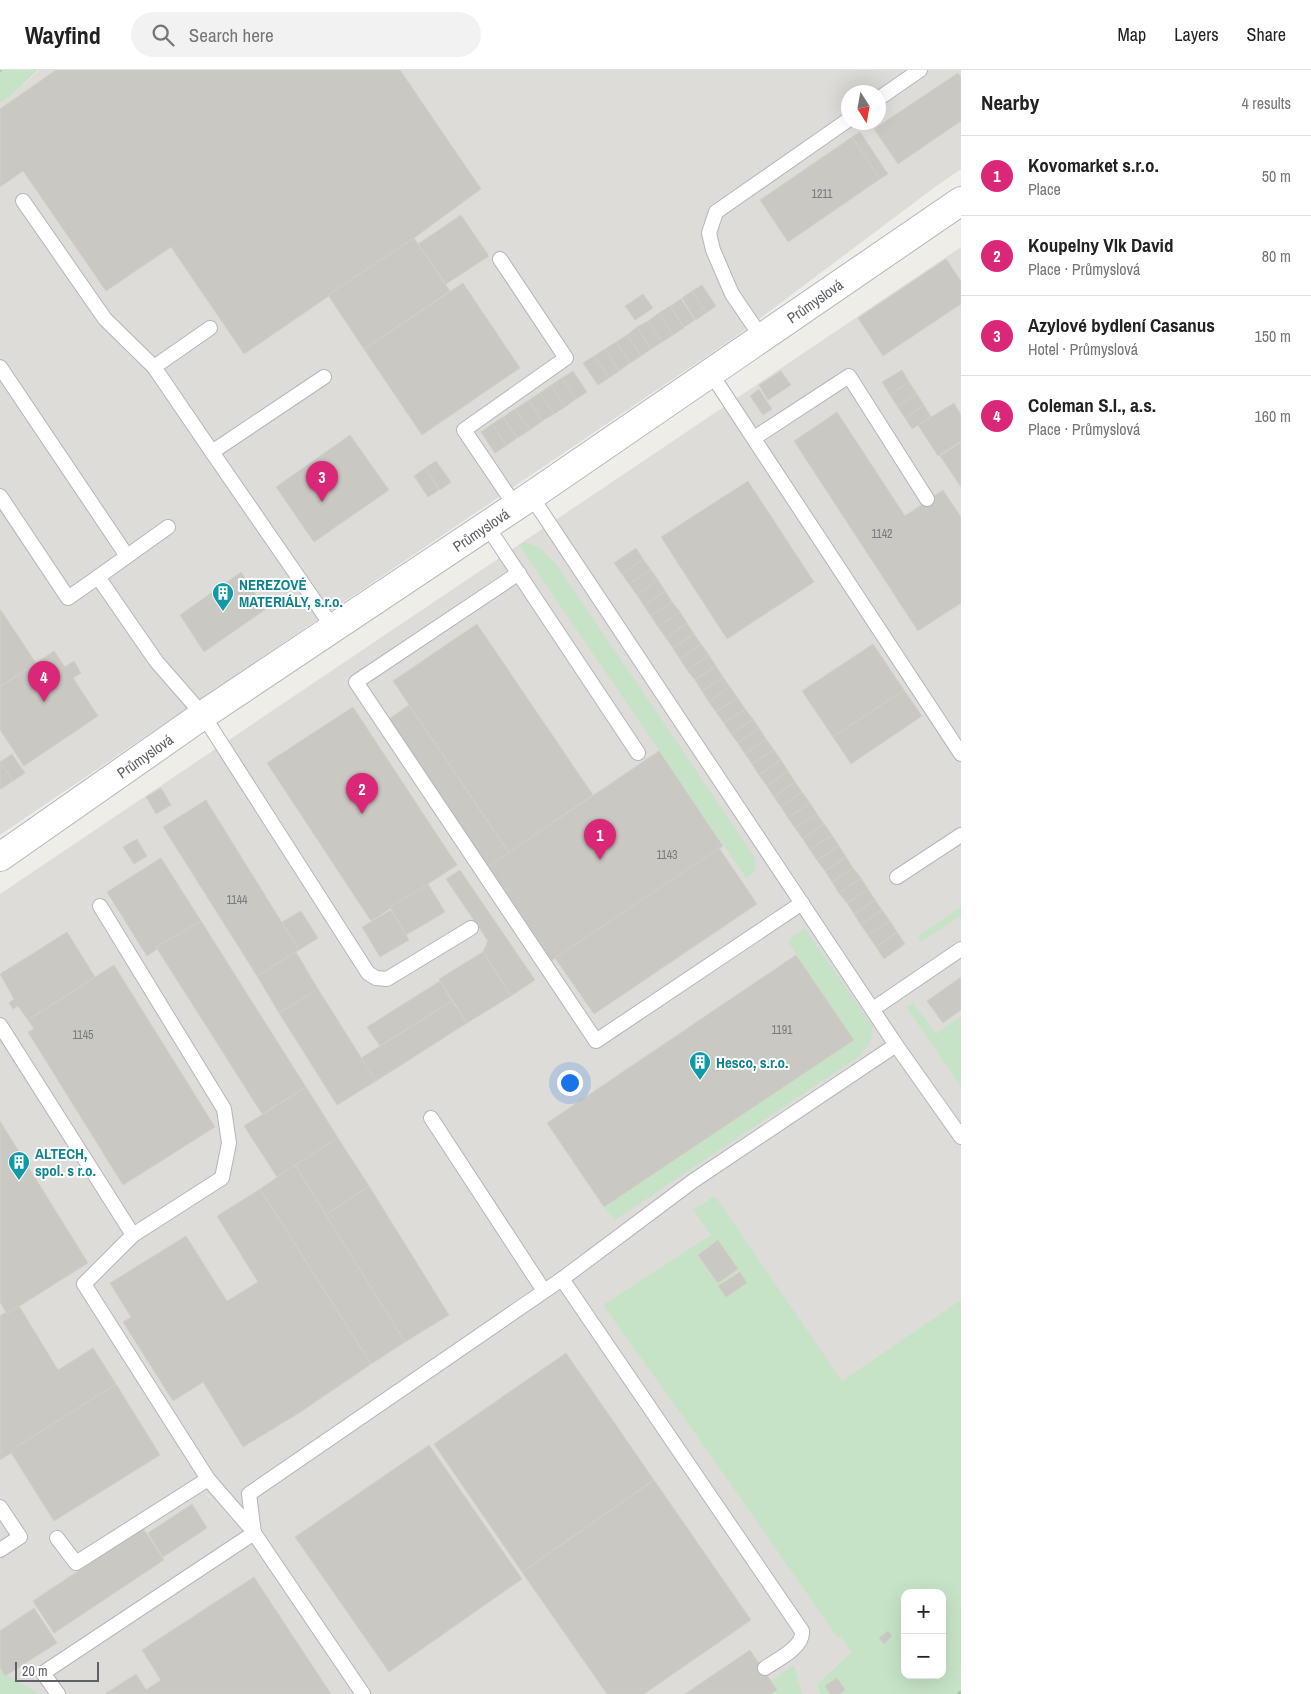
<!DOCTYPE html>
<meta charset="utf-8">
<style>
:root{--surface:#fff;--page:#f2f2f2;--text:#222;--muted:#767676;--line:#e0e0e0;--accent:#db2777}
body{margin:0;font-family:"Archivo Narrow",sans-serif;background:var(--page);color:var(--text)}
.controls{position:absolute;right:15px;bottom:15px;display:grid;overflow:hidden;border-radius:10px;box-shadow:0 5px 20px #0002}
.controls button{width:45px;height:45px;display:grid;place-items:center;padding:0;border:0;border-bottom:1px solid var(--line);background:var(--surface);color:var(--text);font:25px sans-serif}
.compass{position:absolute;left:841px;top:15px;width:45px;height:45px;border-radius:50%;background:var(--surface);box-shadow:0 5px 20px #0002;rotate:169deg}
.scale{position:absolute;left:15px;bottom:12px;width:84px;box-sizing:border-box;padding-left:5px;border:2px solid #5e6165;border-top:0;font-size:14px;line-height:18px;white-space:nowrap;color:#5e6165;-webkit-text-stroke:4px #fff;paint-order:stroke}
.you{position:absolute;left:569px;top:1012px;width:18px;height:18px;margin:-12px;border:4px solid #fff;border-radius:50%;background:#1a73e8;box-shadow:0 0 0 8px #1a73e833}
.badge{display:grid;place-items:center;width:32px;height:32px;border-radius:50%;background:var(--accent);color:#fff;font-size:16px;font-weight:700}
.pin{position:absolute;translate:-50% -41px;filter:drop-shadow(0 1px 2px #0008)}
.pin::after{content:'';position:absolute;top:26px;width:18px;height:15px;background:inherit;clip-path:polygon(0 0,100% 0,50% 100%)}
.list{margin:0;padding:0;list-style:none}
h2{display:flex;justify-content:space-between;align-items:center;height:65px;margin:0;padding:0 20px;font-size:21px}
h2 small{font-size:16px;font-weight:400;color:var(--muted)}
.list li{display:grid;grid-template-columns:32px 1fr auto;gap:15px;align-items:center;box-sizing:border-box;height:80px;padding:0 20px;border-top:1px solid var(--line)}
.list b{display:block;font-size:19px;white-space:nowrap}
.list p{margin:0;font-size:16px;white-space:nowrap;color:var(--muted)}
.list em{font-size:16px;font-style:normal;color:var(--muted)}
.icon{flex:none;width:28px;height:28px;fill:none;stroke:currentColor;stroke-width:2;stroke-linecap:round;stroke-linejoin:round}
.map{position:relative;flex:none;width:961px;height:1624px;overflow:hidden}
header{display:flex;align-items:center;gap:30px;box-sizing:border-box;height:70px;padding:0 25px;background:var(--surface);border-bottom:1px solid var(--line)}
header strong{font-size:24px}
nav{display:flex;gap:28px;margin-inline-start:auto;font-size:18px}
.search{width:350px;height:45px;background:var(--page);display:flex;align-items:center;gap:12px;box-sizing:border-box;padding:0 18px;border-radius:28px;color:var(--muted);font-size:19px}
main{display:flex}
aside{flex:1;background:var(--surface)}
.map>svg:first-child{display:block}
.industrial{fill:#dedcd9;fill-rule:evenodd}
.green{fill:#c6e3c7;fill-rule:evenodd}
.building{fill:#cac8c3;stroke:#d3cfc6}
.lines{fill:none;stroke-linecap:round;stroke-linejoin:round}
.lane-casing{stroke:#b4b6ba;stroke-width:16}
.street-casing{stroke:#b4b6ba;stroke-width:30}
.path{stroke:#a0c3ab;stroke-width:3;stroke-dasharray:5 2.5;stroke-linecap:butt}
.lane{stroke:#fff;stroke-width:14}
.street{stroke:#fff;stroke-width:28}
.labels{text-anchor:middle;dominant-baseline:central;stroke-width:4;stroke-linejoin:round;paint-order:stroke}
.number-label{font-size:12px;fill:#797b7c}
.street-label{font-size:15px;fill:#5e6165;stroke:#fff}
.culture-label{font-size:15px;font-weight:bold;fill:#0d838f;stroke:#fff;text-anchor:start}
</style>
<header>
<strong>Wayfind</strong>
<div class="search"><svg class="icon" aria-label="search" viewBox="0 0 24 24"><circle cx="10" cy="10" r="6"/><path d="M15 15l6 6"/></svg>Search here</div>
<nav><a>Map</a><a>Layers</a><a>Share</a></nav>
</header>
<main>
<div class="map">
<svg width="961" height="1624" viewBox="0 0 961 1624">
<rect width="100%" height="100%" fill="#efede7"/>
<!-- industrial -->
<g class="industrial">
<path d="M 39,0 L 961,0 L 961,99 L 931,120 L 738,265 L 0,765 L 0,33 L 10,27 ZM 848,22 L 878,22 L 878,52 L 848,52 Z"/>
<polygon points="961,177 961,1497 905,1523 905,1541 817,1614 820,1624 0,1624 0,824"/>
</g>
<!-- green -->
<g class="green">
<polygon points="0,0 38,0 10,27 0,33"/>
<path d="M 524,472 L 539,477 L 556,494 L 754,786 C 757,796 756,803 746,808 L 519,475 Z"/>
<polygon points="961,837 961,846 921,872 918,866"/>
<polygon points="805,858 873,957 870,973 860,986 615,1150 604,1137 854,970 788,872 791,868"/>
<polygon points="913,933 936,964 961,946 961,1016 906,937"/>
<path d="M 715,1126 L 842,1311 L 961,1230 L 961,1624 L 820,1624 L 817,1614 L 852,1582 L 841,1566 L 838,1568 L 702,1373 L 603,1235 L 711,1165 L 693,1140 ZM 905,1523 L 942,1523 L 942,1605 L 905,1605 Z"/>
<polygon points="794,1595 802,1624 751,1624"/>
<polygon points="0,1601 40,1624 0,1624"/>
</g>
<!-- building -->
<g class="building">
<polygon points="56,0 400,0 481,119 414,168 244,284 171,177 106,221 23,101 0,117 0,39"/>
<polygon points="958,3 961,7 961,51 898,94 874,59"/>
<polygon points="860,62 888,104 880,109 852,67"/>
<polygon points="852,67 880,109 788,172 760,130"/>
<polygon points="461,145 489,186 446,214 418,174"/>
<polygon points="414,168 450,221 364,279 328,225"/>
<polygon points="946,189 961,211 961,234 883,286 858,248"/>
<polygon points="463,213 520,298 422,365 364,279"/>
<polygon points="702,215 716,236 706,243 692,221"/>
<polygon points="692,221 706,243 696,250 682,228"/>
<polygon points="643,224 653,238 635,250 625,236"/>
<polygon points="681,229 695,250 684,257 670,236"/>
<polygon points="670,236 684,258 673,265 659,243"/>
<polygon points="659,243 673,265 662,272 648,251"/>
<polygon points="648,251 662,272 651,279 637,257"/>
<polygon points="637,257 651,279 641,286 627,265"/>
<polygon points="627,265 641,286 630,293 616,272"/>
<polygon points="616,272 630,293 619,301 605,279"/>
<polygon points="605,279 619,301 609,308 594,286"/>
<polygon points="594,286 609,308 598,315 583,293"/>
<polygon points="902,300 909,312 890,325 882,312"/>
<polygon points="573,301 587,322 576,329 562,308"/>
<polygon points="781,301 791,315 768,330 759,315"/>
<polygon points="562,308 576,329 565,337 551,315"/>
<polygon points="909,312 917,324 897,336 890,325"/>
<polygon points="551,315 565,337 554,344 540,323"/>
<polygon points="759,319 772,339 763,345 750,326"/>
<polygon points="540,323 554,344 542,351 529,330"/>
<polygon points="917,324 924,335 905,348 897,336"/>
<polygon points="529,330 542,351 530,360 515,339"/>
<polygon points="954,333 961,345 961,371 938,386 918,355"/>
<polygon points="924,335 931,347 912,359 905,348"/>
<polygon points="515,339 530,360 517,368 503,347"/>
<polygon points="837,342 905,446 943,420 961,447 961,533 918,561 794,371"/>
<polygon points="503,347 517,368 506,376 492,354"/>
<polygon points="492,354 506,376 495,383 481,362"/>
<polygon points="350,365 389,420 314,472 276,417"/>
<polygon points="961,372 961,417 940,386"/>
<polygon points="436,391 451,412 440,420 425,398"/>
<polygon points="425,398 439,420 428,427 414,406"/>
<polygon points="748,411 814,512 727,569 661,467"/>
<polygon points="636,478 643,489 622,504 614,493"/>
<polygon points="643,489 651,500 629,514 622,504"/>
<polygon points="651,500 658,510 637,525 629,514"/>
<polygon points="241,502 266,539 204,582 180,545"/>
<polygon points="658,510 665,521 644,536 637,525"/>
<polygon points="665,521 672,532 651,546 644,536"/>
<polygon points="672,532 680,542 658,557 651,546"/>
<polygon points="0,539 36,593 0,617"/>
<polygon points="680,542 687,553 666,568 658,557"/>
<polygon points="687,553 694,564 673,578 666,568"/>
<polygon points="477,554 593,725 509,783 393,611"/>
<polygon points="694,564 701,574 680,589 673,578"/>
<polygon points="701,574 709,585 687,600 680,589"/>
<polygon points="873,574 904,620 833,667 802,621"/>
<polygon points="54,581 65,597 74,591 81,603 73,608 98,646 24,696 0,660 0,617"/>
<polygon points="709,585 716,596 695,610 687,600"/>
<polygon points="716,596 723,607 702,621 695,610"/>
<polygon points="723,607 730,617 709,632 702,621"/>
<polygon points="730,617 738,628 716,642 709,632"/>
<polygon points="904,620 922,646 851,694 833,667"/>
<polygon points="738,628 745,639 724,653 716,642"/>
<polygon points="409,635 509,783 488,797 389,649"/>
<polygon points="353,637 457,795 371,851 267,693"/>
<polygon points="745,639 753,649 731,664 724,653"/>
<polygon points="753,649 759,658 738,673 731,664"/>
<polygon points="759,658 766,669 745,684 738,673"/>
<polygon points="766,669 774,680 752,694 745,684"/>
<polygon points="774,680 781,690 759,705 752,694"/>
<polygon points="659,681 723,776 551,891 487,797"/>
<polygon points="12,684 25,703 13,711 0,692"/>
<polygon points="781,690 788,701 767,716 759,705"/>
<polygon points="0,692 13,711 1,719 0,717"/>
<polygon points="788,701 795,712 774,727 767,716"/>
<polygon points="795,712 802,722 781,737 774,727"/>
<polygon points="161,718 171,735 156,744 146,727"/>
<polygon points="802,722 810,733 788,748 781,737"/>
<polygon points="206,730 299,880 257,906 163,757"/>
<polygon points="810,733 817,744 795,758 788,748"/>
<polygon points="817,744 824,754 803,769 795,758"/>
<polygon points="824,754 832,765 810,780 803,769"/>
<polygon points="832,765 839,776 817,790 810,780"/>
<polygon points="137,769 147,786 134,794 123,777"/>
<polygon points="839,776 846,787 825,801 817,790"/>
<polygon points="719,778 757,834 594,944 555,888"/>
<polygon points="846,787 853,798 832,812 825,801"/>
<polygon points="161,788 201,851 156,877 157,879 147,886 107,822"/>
<polygon points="853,798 861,808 839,823 832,812"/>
<polygon points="460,800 535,910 511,926 483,882 488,871 446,809"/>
<polygon points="861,808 868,819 847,833 839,823"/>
<polygon points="428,814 445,842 406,865 390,837"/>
<polygon points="868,819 875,830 854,844 847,833"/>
<polygon points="875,830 882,840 861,855 854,844"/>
<polygon points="391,840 409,870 380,887 362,857"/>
<polygon points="882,840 890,851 868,865 861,855"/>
<polygon points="301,841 318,868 299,880 282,852"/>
<polygon points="201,851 306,1017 262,1044 156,877"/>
<polygon points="890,851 897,862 876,877 868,865"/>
<polygon points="67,862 95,907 28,950 18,936 13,939 9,933 14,929 0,904"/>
<polygon points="897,862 905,874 884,889 876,877"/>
<polygon points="296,882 318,919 279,943 257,906"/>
<polygon points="483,882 511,926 467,953 439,909"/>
<polygon points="796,885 854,970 604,1137 547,1053"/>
<polygon points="114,895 215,1057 123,1115 28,962 34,959 28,950"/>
<polygon points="961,907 961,940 943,953 927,931"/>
<polygon points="440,911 452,931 380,976 367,957"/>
<polygon points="318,919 376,1011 337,1035 279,943"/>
<polygon points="452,931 467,953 376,1011 361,988"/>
<polygon points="306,1017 338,1068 277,1107 244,1056"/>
<polygon points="0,1051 88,1193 7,1244 0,1232"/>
<polygon points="338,1068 369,1116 326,1145 295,1095"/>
<polygon points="295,1095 405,1272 371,1294 260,1119"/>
<polygon points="369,1116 449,1245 405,1272 326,1145"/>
<polygon points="260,1119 371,1294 299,1343 243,1377 203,1312 173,1331 123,1252 131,1247 110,1213 186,1166 227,1231 258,1212 217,1146"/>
<polygon points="718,1170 738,1199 718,1213 698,1185"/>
<polygon points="740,1202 747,1213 726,1227 718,1216"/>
<polygon points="19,1236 58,1300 93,1278 116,1314 10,1381 11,1383 0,1390 0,1246 6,1242 7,1244"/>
<polygon points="566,1283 654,1410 522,1502 434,1374"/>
<polygon points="116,1314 160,1385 54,1451 10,1381"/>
<polygon points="429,1375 522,1509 389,1602 295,1467"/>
<polygon points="654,1410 751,1550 644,1624 607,1624 522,1502"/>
<polygon points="192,1434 207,1458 163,1487 148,1463"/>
<polygon points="143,1458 164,1490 54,1563 33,1531"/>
<polygon points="254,1507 331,1624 105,1624 136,1604 146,1620 161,1610 142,1580"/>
<polygon points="34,1538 57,1573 5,1606 0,1598 0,1561"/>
<polygon points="888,1561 892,1566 884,1574 879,1568"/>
<polygon points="750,1580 777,1620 770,1624 685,1624"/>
<polygon points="837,1608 845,1620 840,1624 830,1624 825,1616"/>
</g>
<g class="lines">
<!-- lane casing -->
<g class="lane-casing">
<g id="lane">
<polyline points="878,29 920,0"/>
<polyline points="23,131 105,249 154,297"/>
<polyline points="500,189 566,288 464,360 516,437"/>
<polyline points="210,258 154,297 212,382"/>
<polyline points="762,268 732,224 713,180 709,163 716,142 848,50"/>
<polyline points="0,297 127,486"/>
<polyline points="710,302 961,684"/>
<polyline points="324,307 212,382 334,559"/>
<polyline points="754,368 849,306 927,429"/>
<polyline points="0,426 68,528 98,507"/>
<polyline points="531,426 896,975 961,1067"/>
<polyline points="487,456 638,683"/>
<polyline points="168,457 98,507 156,591 203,645 368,903 376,908 387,909 471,858"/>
<polyline points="519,503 356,612 596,971 802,833"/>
<polyline points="897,807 961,765"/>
<polyline points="873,939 961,879"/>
<polyline points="0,955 133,1165 222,1108 229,1073 224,1039 100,836"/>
<polyline points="431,1048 544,1221"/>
<polyline points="133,1165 84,1214 208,1409 254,1462"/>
<polyline points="562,1209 693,1111 896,975"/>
<polyline points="0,1437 20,1467 0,1480"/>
<path d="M 254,1463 L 249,1424 L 562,1209 L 802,1561 C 804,1577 777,1590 765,1598"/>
<polyline points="57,1468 76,1493 208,1409"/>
<polyline points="58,1624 43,1603 254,1463 363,1624"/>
</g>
</g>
<!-- street casing -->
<g class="street-casing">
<polyline id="street" points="0,787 203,645 531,426 961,131"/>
</g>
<!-- path -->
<g class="path">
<polyline points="0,1 1,0"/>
<polyline points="958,1624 961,1622"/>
</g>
<!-- lane -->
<use href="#lane" class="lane"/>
<!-- street -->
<use href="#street" class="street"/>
</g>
<!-- icons -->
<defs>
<g id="building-pin" transform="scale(1.125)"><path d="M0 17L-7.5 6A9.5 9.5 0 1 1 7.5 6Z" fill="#0f9aa8" stroke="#fff"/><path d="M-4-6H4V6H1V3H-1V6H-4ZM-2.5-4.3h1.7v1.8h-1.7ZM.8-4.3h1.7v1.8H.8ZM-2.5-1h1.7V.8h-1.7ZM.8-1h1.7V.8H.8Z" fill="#fff"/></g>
</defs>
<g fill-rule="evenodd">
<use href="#building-pin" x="223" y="523"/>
<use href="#building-pin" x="700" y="992"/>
<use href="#building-pin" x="19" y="1092"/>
</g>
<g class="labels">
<!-- number labels -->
<g class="number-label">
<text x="822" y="124">1211</text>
<text x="882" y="464">1142</text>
<text x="667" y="785">1143</text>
<text x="237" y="830">1144</text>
<text x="782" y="960">1191</text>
<text x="83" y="965">1145</text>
</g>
<!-- street labels -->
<g class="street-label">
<text transform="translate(815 231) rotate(-35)">Průmyslová</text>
<text transform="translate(481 460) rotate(-34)">Průmyslová</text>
<text transform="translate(145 686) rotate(-35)">Průmyslová</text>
</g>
<!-- culture labels -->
<g class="culture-label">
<text x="239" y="514">NEREZOVÉ<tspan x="239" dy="17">MATERIÁLY, s.r.o.</tspan></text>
<text x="716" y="992">Hesco, s.r.o.</text>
<text x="35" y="1083">ALTECH,<tspan x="35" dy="17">spol. s r.o.</tspan></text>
</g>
</g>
</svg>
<div class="controls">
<button>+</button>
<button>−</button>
</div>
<svg class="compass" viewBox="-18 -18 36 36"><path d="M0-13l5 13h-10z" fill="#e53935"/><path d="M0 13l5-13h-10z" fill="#767676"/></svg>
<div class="scale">20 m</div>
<div class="you"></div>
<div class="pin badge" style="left:600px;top:790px">1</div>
<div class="pin badge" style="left:362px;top:744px">2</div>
<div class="pin badge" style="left:322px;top:432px">3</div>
<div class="pin badge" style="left:44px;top:632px">4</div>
</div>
<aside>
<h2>Nearby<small>4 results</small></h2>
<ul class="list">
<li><span class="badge">1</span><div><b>Kovomarket s.r.o.</b><p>Place</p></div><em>50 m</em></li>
<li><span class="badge">2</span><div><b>Koupelny Vlk David</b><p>Place · Průmyslová</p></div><em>80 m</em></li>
<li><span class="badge">3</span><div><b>Azylové bydlení Casanus</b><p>Hotel · Průmyslová</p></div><em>150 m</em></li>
<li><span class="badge">4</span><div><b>Coleman S.I., a.s.</b><p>Place · Průmyslová</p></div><em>160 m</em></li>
</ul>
</aside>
</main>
